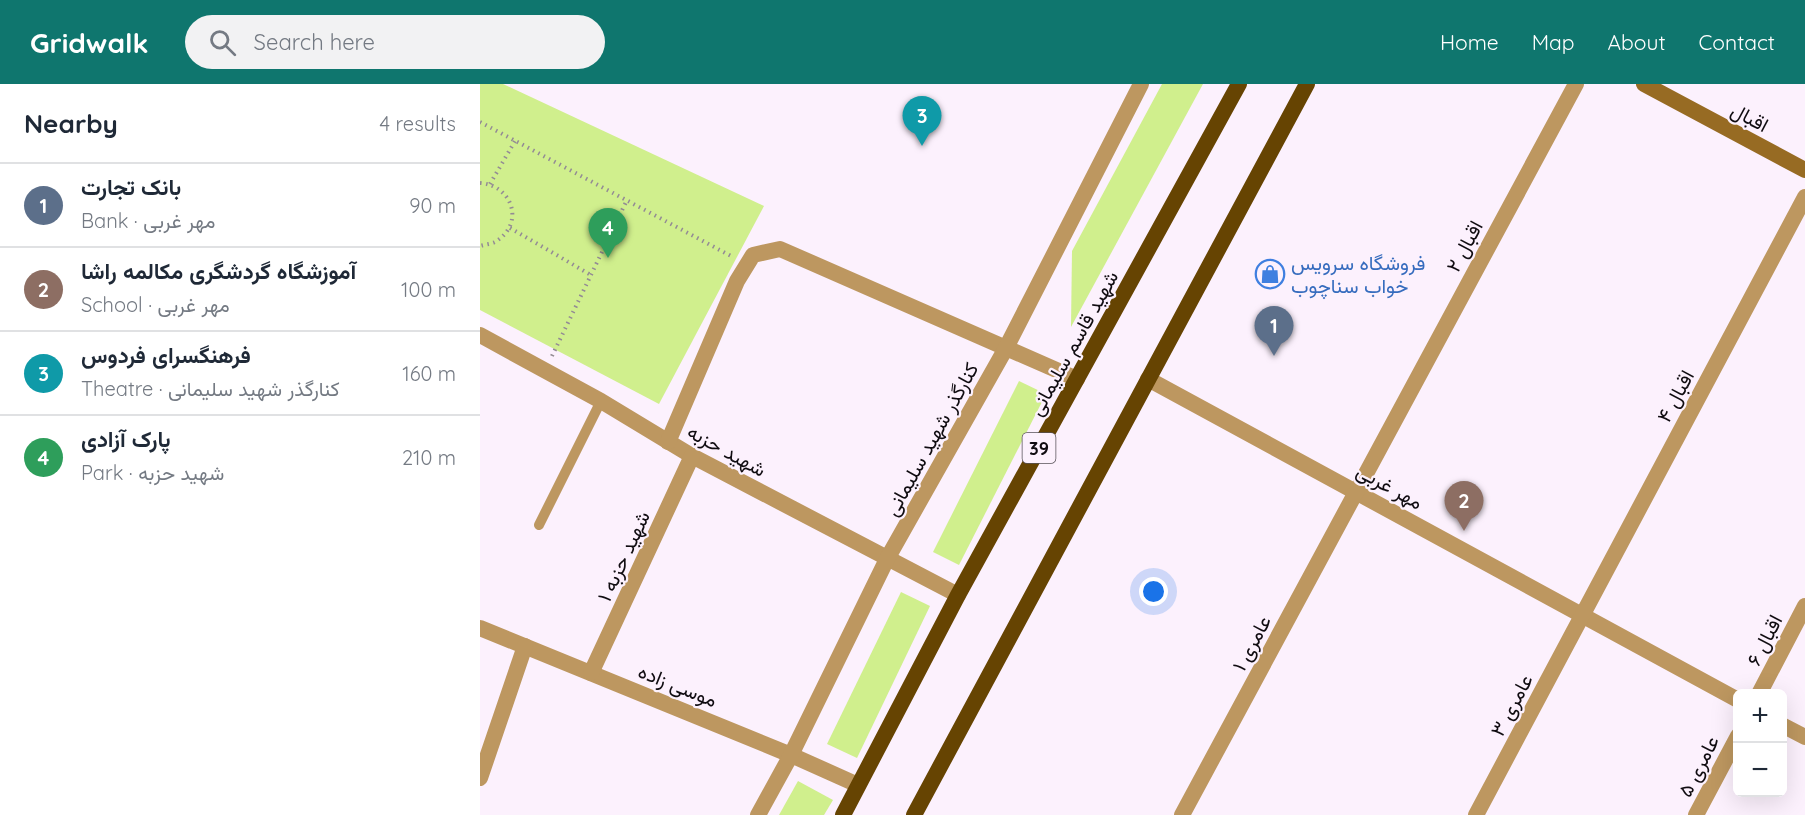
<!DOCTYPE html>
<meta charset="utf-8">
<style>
:root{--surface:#fff;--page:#f2f2f3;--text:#1f2937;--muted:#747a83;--line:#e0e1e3;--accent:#0f766e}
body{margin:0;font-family:Quicksand,Vazirmatn,sans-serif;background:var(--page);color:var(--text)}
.controls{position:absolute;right:18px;bottom:18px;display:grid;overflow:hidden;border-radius:9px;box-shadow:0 6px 24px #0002}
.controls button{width:54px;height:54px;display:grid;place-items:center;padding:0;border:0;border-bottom:2px solid var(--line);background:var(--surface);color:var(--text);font:30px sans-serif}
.you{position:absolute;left:674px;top:508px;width:21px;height:21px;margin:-15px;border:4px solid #fff;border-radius:50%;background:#1a73e8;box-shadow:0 0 0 9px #1a73e833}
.badge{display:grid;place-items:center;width:39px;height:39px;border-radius:50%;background:var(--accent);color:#fff;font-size:20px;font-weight:700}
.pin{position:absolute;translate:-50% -50px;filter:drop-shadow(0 2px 3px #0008)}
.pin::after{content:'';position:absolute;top:32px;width:21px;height:18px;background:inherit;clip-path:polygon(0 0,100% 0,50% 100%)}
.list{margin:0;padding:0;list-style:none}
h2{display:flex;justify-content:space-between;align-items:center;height:78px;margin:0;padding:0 24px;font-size:26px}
h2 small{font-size:20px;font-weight:400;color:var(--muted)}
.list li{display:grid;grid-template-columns:39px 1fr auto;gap:18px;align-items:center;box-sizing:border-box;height:84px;padding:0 24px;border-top:2px solid var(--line)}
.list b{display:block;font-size:22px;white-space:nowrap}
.list p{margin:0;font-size:20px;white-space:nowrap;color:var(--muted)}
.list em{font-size:20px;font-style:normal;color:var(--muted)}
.icon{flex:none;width:33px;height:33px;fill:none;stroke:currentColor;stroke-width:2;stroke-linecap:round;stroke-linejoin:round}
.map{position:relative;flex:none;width:1325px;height:731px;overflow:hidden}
header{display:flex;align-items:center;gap:36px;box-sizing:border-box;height:84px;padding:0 30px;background:var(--accent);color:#fff}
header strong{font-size:28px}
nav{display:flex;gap:33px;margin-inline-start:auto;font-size:21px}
.search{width:420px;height:54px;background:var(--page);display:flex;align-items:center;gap:15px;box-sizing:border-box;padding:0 21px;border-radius:33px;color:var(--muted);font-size:22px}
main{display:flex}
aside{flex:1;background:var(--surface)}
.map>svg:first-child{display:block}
.green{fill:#d0ef8d}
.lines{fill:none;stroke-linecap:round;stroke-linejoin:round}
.path{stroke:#938b94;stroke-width:4;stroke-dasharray:1.5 4.5;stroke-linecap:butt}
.service{stroke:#bd9760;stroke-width:10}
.minor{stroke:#bd9760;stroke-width:16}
.tertiary{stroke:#bd9760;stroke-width:16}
.secondary{stroke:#976b23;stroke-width:16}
.trunk{stroke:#664402;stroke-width:16}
.labels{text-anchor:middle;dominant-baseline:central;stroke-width:4.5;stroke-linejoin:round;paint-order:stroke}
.shield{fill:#fcf1fd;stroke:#575158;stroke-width:1.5}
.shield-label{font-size:18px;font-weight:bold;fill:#100c11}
.street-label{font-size:20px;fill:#100c11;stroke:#fcf1fd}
.shop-label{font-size:20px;fill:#366cbe;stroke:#fcf1fd;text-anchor:start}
</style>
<header>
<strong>Gridwalk</strong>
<div class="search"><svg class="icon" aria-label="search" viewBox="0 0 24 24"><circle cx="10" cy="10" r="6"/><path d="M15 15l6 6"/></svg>Search here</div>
<nav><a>Home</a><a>Map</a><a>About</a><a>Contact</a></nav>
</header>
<main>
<aside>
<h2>Nearby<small>4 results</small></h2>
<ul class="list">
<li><span class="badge" style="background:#5c6f8a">1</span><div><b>بانک تجارت</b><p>Bank · مهر غربی</p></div><em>90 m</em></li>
<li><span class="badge" style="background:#8d6e63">2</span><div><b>آموزشگاه گردشگری مکالمه راشا</b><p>School · مهر غربی</p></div><em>100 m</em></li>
<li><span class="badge" style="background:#0f9aa8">3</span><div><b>فرهنگسرای فردوس</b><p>Theatre · کنارگذر شهید سلیمانی</p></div><em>160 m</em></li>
<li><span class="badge" style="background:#2e9e5b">4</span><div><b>پارک آزادی</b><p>Park · شهید حزبه</p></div><em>210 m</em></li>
</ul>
</aside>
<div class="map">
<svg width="1325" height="731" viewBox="0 0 1325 731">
<rect width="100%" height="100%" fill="#fcf1fd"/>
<!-- green -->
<g class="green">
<polygon points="0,0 23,0 284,122 179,320 0,226"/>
<polygon points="682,0 723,0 591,243 592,167"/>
<polygon points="539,297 566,310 479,481 453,468"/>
<polygon points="421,508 450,522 377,674 347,660"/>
<polygon points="318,697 353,716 344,731 299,731"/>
</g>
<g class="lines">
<!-- path -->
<g class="path">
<polyline points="0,38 251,172"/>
<path d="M 0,99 C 31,101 45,137 18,156 C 14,160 6,160 0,162"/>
<polyline points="10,100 35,57"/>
<polyline points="30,144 111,191"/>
<polyline points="72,272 147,116"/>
</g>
<!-- service -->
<polyline class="service" points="59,441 121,317"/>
<!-- minor -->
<g class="minor">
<polyline points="0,251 121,317 212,372 478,511"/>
<polyline points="668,295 1258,616"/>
<polyline points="188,358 257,197 273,171 300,165 597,295"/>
<polyline points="0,544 311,671 378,701"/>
<polyline points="111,589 212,372"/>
<polyline points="1279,610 1325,522"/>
<polyline points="1302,641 1325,653"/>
<polyline points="0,694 45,562"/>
<polyline points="702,731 1096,0"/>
<polyline points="996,731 1325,113"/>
<polyline points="1216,731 1258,652"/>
</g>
<!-- tertiary -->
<polyline class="tertiary" points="278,731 311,671 407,475 526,264 661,0"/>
<!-- secondary -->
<polyline class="secondary" points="1164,0 1325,86"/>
<!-- trunk -->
<g class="trunk">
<polyline points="363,731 478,511 759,0"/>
<polyline points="434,731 827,0"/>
</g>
</g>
<!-- icons -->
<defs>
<g id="shop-ring" transform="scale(1.5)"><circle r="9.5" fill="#fcf1fd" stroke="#3f7fe0" stroke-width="1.5"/><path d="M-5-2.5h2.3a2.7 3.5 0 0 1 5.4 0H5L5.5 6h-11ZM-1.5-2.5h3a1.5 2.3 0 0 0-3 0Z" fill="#3f7fe0"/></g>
</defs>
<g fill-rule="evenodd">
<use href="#shop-ring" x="790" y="190"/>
</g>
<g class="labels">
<!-- shield labels -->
<rect class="shield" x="542.5" y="349" width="33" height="30" rx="4.5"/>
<g class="shield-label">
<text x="559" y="364">39</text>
</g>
<!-- street labels -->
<g class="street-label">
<text transform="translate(1270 33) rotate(28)">اقبال</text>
<text transform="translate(984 162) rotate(-62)">اقبال ۲</text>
<text transform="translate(593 259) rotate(-61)">شهید قاسم سلیمانی</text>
<text transform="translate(1195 312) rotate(-62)">اقبال ۴</text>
<text transform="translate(451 355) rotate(-61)">کنارگذر شهید سلیمانی</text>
<text transform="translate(247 366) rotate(29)">شهید حزبه</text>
<text transform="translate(910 402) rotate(29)">مهر غربی</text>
<text transform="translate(143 472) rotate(-65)">شهید حزبه ۱</text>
<text transform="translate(1284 556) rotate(-63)">اقبال ۶</text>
<text transform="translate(771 559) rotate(-62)">عامری ۱</text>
<text transform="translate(198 601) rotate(22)">موسی زاده</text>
<text transform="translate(1031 621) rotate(-62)">عامری ۳</text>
<text transform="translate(1218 682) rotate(-63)">عامری ۵</text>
</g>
<!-- shop labels -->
<g class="shop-label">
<text x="811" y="178">فروشگاه سرویس<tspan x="811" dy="23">خواب سناچوب</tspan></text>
</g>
</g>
</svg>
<div class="controls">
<button>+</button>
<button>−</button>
</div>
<div class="you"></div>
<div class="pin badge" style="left:794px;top:272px;background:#5c6f8a">1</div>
<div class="pin badge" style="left:984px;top:447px;background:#8d6e63">2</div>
<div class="pin badge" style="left:442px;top:62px;background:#0f9aa8">3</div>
<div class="pin badge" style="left:128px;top:174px;background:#2e9e5b">4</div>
</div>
</main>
